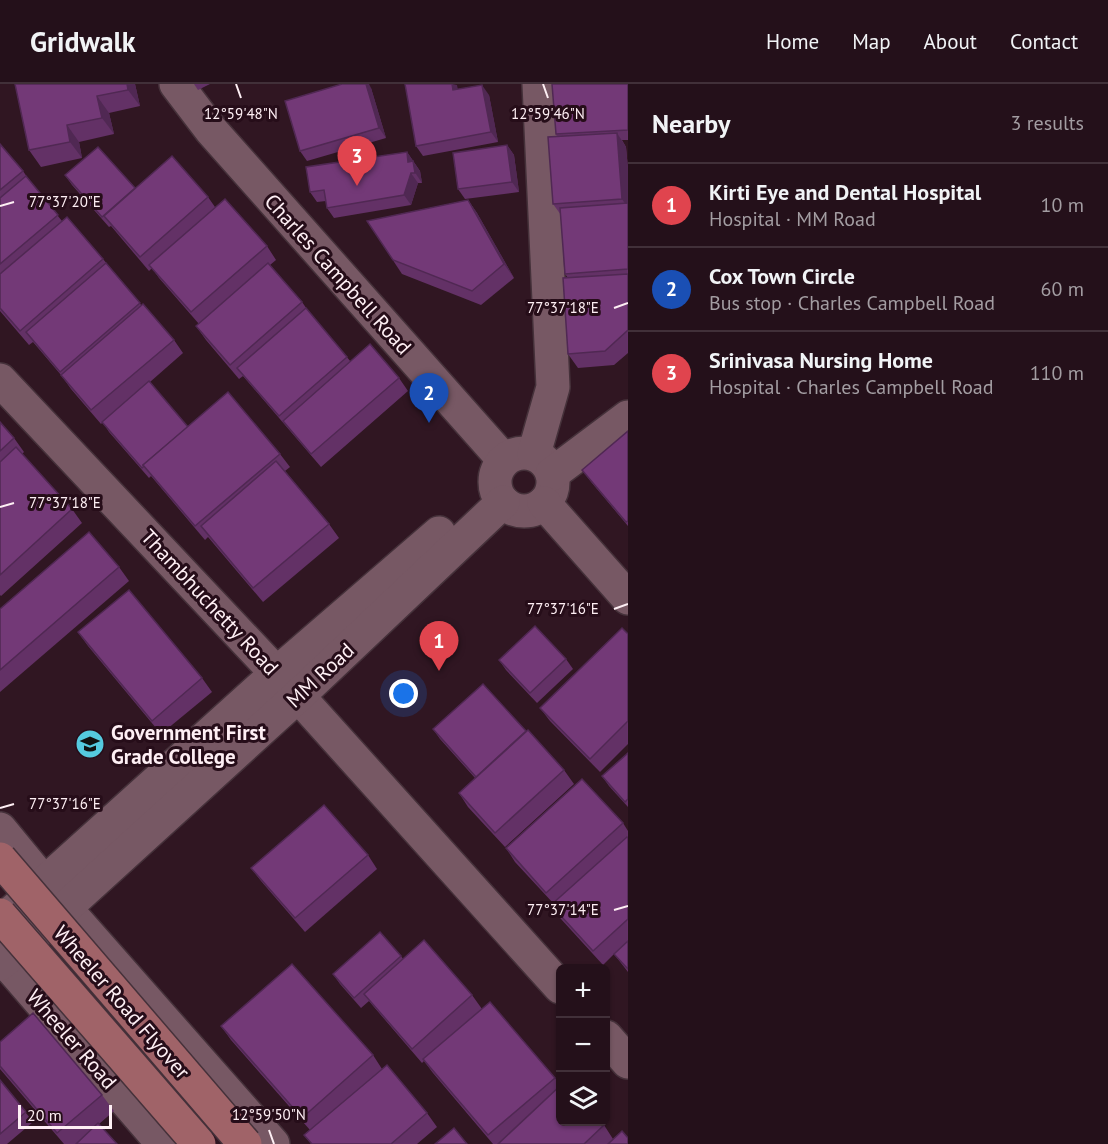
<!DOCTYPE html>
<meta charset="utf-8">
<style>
:root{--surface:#24101a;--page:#2c1923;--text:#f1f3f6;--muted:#a39da2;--line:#413039;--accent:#1a73e8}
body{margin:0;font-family:"PT Sans",sans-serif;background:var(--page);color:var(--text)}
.controls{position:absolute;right:18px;bottom:18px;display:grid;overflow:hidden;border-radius:9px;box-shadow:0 2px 4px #0004}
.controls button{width:54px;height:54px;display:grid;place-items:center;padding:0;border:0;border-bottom:2px solid var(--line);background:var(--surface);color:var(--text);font:30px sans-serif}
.scale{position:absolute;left:18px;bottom:15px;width:94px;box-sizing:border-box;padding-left:6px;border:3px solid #feeff4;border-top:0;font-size:16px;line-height:21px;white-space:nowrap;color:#feeff4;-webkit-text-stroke:4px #260d19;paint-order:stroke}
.you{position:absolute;left:404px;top:610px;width:21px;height:21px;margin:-15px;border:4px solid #fff;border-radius:50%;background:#1a73e8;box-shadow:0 0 0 9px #1a73e833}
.badge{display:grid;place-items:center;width:39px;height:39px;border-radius:50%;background:var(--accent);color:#fff;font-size:20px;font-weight:700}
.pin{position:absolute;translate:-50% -50px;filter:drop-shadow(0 2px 3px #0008)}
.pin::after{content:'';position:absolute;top:32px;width:21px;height:18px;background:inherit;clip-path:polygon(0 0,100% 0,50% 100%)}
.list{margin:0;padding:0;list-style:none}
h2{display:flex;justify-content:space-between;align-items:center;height:78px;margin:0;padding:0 24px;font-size:26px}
h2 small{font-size:20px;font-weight:400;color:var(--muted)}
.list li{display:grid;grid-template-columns:39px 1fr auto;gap:18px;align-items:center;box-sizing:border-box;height:84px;padding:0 24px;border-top:2px solid var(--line)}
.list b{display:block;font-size:22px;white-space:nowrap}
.list p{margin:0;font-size:20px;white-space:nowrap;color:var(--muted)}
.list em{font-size:20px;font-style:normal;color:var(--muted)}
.icon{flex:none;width:33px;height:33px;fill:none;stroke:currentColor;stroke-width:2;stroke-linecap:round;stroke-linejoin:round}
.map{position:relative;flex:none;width:628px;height:1060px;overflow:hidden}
header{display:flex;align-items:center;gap:36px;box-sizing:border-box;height:84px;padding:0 30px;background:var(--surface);border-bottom:2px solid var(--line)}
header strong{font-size:28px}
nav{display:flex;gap:33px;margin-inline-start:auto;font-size:21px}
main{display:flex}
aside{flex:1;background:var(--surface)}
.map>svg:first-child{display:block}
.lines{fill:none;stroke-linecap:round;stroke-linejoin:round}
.minor-casing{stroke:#45313a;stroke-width:36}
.minor{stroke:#775864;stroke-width:33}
.major-bridge-casing{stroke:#45313a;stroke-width:36;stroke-linecap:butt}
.major-bridge{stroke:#a06368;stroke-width:33}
.wall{fill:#633166}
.shaded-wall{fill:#502853}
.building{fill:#733977;stroke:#502853;stroke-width:1.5}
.ticks{fill:none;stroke:#feeff4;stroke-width:2}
.labels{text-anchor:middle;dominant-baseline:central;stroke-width:6;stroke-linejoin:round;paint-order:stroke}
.street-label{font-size:21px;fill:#feeff4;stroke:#260d19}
.poi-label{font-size:21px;font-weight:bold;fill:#feeff4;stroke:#260d19;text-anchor:start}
.ticks-label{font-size:15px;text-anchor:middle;fill:#feeff4;stroke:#260d19;stroke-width:6;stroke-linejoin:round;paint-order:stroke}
</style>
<header>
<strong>Gridwalk</strong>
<nav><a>Home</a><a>Map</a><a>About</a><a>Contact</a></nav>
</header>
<main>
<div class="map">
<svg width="628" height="1060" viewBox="0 0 628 1060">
<rect width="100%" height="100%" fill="#301622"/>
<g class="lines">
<!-- minor casing -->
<g class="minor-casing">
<g id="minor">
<polyline points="176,0 211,46 504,376"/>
<polyline points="0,296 298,612 560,903"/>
<circle cx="524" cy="398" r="29"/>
<polyline points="534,370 553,303 539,0"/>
<polyline points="552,390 628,333"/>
<polyline points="544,419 628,514"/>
<polyline points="0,745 65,824 273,1060"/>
<polyline points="0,839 277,589 439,449"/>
<polyline points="0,871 163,1060"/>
<polyline points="0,880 65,824 298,612 503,418"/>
<polyline points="606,953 628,978"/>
</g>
</g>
<!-- minor -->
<use href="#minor" class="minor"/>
<!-- major-bridge casing -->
<g class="major-bridge-casing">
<g id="major-bridge">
<polyline points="0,775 245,1060"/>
<polyline points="0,831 199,1060"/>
</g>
</g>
<!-- major-bridge -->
<use href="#major-bridge" class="major-bridge"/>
</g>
<!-- wall -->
<g class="wall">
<polygon points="15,0 135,0 140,22 109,29 114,50 79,58 82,74 41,83 29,66"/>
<polygon points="194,0 210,0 198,6"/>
<polygon points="628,0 628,56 622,56 626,63 628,85 628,269 614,281 578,284 568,270 568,194 565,190 561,131 553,120 557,53 556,50"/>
<polygon points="371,4 386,54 307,77 300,67"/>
<polygon points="458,5 489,11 498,58 423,72 416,62"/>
<polygon points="0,60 23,87 31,99 62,137 103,175 142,222 174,256 183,269 150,298 188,343 280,370 290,383 285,387 329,440 339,454 263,518 208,453 205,456 151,392 149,394 109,348 103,338 101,340 71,305 61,291 33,258 29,261 0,227"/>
<polygon points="507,61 514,71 519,108 465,115 458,105"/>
<polygon points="407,68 420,87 422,99 418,99 411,121 334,134 327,124 326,117 317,118 310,108"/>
<polygon points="65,91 135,104 208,113 215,123 267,162 276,176 270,181 302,218 309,228 351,278 399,294 408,307 321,383 243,292 239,295 206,256 196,242 199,240 159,194 152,184 149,187 111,142 109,143 72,101"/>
<polygon points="468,116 477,129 514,194 481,221 402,190 367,137"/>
<polygon points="0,338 14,354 24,368 22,370 72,425 82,439 1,512 0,511"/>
<polygon points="628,347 628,442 592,399 582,386"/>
<polygon points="119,483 129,497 0,608 0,525"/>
<polygon points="78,548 202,594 212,608 161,650 88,562"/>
<polygon points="628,550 628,660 600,688 550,637 540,624"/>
<polygon points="566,575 573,585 537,619 506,586 499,576"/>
<polygon points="433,645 526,647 564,686 574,700 505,763 468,723 459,709 475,694 440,655"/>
<polygon points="628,669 628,723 609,702 602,692"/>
<polygon points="623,739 628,747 628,888 614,870 603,881 561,835 551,821 553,819 515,778 506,764"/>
<polygon points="368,771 377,785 305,848 261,797 251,784"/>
<polygon points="401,872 403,875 472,911 482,925 555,994 560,1001 604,1041 613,1055 628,1060 493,1060 433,989 424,977 422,979 374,923 369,917 361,924 340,900 333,890"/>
<polygon points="221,942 373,971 382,985 427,1029 437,1043 417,1060 311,1060 304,1051 310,1046 231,956"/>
<polygon points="0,958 102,1011 114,1027 99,1040 117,1060 64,1060 0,985"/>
<polygon points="0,996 33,1038 7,1060 0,1060"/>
</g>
<!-- shaded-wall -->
<g class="shaded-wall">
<polygon points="127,0 135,0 140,22 128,6"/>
<polygon points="366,0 369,0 371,4 386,54 379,44"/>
<polygon points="452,0 457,1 460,16 453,6"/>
<polygon points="482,1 489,11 498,58 491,48"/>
<polygon points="97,12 109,29 114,50 102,34"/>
<polygon points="67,41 79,58 82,74 70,58"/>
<polygon points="617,49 626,63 628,85 628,124 622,115"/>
<polygon points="507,61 514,71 519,108 512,98"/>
<polygon points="407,68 420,87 422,99 408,78"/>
<polygon points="411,89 418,99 411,121 404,111"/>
<polygon points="468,116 477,129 514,194 504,180"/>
</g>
<!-- building -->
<g class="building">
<polygon points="15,0 127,0 128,6 97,12 102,34 67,41 70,58 29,66"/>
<polygon points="342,0 366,0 379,44 300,67 285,17"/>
<polygon points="405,0 452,0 453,6 482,1 491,48 416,62"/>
<polygon points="552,0 628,0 628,46 556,50"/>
<polygon points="617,49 622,115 553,120 548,53"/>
<polygon points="0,60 23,87 0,106"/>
<polygon points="507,61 512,98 458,105 453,69"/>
<polygon points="98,63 135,104 102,133 65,91"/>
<polygon points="407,68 408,78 413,77 415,89 411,89 404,111 327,124 324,106 310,108 306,83"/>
<polygon points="172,72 208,113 140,173 104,132"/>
<polygon points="26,92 58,131 0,180 0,114"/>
<polygon points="225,115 267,162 191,228 149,181"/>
<polygon points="468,116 504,180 472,207 393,176 367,137"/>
<polygon points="628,119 628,185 565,190 560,124"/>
<polygon points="67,133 103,175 20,247 0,224 0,190"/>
<polygon points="106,179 140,219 60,288 26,248"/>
<polygon points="268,179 302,218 230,281 196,242"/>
<polygon points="628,190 628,246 605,267 568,270 563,194"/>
<polygon points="143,220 174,256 91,326 61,291"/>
<polygon points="306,224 347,273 279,332 237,284"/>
<polygon points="370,260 399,294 311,370 283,337"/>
<polygon points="149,297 188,343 143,381 144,382 142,384 102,338"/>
<polygon points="228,308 280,370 195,442 143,381"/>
<polygon points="0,338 14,354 0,367"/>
<polygon points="628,347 628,437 626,438 582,386"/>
<polygon points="16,363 72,425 0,491 0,378"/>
<polygon points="276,377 329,440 253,504 201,442"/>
<polygon points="89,448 119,483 0,586 0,525"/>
<polygon points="129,506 202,594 152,637 78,548"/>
<polygon points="535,542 566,575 530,609 499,576"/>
<polygon points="622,544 628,550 628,637 590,675 540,624"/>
<polygon points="483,600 526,647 476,693 433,645"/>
<polygon points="528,646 564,686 495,749 459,709"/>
<polygon points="628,669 628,715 625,718 602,692"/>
<polygon points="582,695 623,739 546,809 506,764"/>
<polygon points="324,721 368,771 295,834 251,784"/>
<polygon points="627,753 628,754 628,835 593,867 551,821"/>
<polygon points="380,848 401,872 354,914 333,890"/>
<polygon points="424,856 472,911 412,965 364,910"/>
<polygon points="628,857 628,885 614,870"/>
<polygon points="292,880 373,971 302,1034 221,942"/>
<polygon points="490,918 555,994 488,1051 423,975"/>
<polygon points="33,929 102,1011 57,1049 0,982 0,958"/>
<polygon points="387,981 427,1029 391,1060 312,1060 304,1051"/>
<polygon points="0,996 26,1028 0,1050"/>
<polygon points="561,1001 561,1038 601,1038 604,1041 584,1060 498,1060"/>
<polygon points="98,1039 117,1060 76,1060"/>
<polygon points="454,1044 467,1060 435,1060"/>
<polygon points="622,1047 628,1054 628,1060 608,1060"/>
</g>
<!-- ticks -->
<path class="ticks" d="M 236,0 L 241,14M 543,0 L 548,14M 0,122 L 14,118M 614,224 L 628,219M 0,423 L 14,419M 614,525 L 628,520M 0,724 L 14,720M 614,826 L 628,822M 269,1046 L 274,1060"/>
<!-- icons -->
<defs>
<g id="school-disc" transform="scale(1.5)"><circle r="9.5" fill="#55cadf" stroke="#260d19"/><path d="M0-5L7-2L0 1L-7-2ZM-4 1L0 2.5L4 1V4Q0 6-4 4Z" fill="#111"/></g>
</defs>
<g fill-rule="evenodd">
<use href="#school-disc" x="90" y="660"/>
</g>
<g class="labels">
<!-- street labels -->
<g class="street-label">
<text transform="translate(338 190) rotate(48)">Charles Campbell Road</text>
<text transform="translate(210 518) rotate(47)">Thambhuchetty Road</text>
<text transform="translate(320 591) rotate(-43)">MM Road</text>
<text transform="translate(122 918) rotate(49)">Wheeler Road Flyover</text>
<text transform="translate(72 955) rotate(49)">Wheeler Road</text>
</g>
<!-- poi labels -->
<g class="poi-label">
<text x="111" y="648">Government First<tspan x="111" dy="24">Grade College</tspan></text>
</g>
</g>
<g class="ticks-label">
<text x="241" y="35">12°59'48"N</text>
<text x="548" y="35">12°59'46"N</text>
<text x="65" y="123">77°37'20"E</text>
<text x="563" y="229">77°37'18"E</text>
<text x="65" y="424">77°37'18"E</text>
<text x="563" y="530">77°37'16"E</text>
<text x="65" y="725">77°37'16"E</text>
<text x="563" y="831">77°37'14"E</text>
<text x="269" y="1036">12°59'50"N</text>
</g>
</svg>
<div class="controls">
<button>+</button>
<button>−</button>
<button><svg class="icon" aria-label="layers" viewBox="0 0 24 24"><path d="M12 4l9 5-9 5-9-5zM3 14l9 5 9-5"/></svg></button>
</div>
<div class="scale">20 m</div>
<div class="you"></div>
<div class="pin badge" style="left:439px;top:587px;background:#e0444e">1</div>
<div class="pin badge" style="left:429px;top:339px;background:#1a4fb4">2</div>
<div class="pin badge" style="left:357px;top:102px;background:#e0444e">3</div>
</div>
<aside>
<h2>Nearby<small>3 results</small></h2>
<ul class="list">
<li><span class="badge" style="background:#e0444e">1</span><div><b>Kirti Eye and Dental Hospital</b><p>Hospital · MM Road</p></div><em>10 m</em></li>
<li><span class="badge" style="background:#1a4fb4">2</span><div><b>Cox Town Circle</b><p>Bus stop · Charles Campbell Road</p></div><em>60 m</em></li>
<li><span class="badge" style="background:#e0444e">3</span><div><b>Srinivasa Nursing Home</b><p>Hospital · Charles Campbell Road</p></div><em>110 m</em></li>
</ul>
</aside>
</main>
